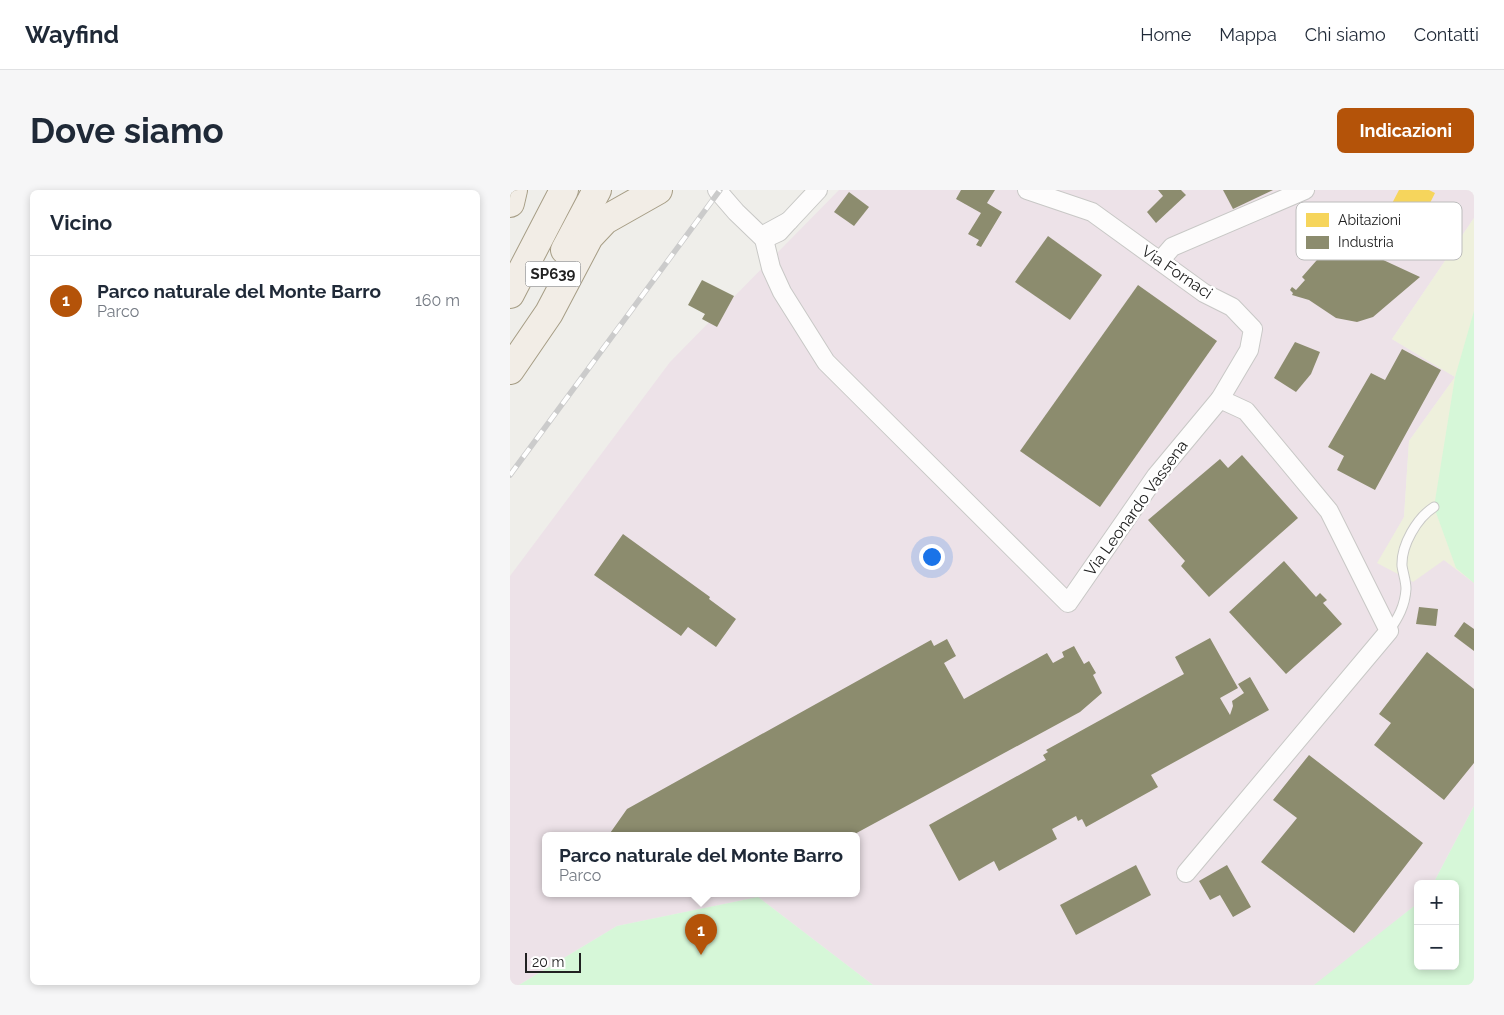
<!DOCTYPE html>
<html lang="it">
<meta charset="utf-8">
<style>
:root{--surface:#fff;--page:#f6f6f7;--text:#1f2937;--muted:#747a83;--line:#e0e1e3;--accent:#b45309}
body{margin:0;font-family:Raleway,sans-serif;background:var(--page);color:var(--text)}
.controls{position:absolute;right:15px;bottom:15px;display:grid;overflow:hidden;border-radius:8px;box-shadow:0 2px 8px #0003}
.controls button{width:45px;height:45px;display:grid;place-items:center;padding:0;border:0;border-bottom:1px solid var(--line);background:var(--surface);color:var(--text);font:25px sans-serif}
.scale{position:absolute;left:15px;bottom:12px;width:56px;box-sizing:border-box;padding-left:5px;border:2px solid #212121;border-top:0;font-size:14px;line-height:18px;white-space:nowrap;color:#212121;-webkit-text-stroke:4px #fff;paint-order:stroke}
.you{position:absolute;left:421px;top:366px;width:18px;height:18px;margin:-12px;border:4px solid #fff;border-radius:50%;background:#1a73e8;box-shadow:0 0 0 8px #1a73e833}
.badge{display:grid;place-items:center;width:32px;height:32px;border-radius:50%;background:var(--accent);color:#fff;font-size:16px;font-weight:700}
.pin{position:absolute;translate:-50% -41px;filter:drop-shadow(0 1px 2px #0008)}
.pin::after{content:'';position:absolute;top:26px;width:18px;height:15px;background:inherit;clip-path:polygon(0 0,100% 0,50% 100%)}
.popup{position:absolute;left:32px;top:642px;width:318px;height:65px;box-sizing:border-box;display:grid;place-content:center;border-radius:8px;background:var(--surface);filter:drop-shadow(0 1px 4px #0005);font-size:16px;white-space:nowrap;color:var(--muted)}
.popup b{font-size:19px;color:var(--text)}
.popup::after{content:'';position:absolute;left:50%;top:100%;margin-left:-10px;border:10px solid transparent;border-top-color:var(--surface)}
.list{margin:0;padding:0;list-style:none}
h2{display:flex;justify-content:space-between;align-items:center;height:65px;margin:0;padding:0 20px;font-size:21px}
h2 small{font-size:16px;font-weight:400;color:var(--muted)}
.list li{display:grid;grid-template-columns:32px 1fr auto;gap:15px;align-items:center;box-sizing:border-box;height:90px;padding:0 20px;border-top:1px solid var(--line)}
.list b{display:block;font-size:19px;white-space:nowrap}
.list p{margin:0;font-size:16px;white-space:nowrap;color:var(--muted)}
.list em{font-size:16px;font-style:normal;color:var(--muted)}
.map{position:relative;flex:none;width:964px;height:795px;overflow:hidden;border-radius:8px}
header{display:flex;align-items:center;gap:30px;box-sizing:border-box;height:70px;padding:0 25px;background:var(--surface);border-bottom:1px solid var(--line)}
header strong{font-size:24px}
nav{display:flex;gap:28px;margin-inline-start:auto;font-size:18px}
.intro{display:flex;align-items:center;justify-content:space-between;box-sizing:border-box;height:120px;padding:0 30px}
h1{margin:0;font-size:35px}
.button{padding:12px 22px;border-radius:8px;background:var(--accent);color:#fff;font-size:18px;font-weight:700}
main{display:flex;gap:30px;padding:0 30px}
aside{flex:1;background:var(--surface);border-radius:8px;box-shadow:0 2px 8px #0003}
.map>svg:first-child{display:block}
.industrial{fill:#ede2e8;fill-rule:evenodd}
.farmland{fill:#eef0dc}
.park{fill:#d6f7d8}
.homes{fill:#f6d55c}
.industry{fill:#8c8c6e}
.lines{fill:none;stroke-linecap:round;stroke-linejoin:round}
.service-casing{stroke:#c8c8c6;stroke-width:11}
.minor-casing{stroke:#c8c8c6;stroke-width:20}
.primary-casing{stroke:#a69d85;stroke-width:30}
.service{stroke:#fdfcfc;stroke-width:9}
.minor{stroke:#fdfcfc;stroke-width:18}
.primary{stroke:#f2ede6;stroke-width:28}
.rail-casing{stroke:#cbcbcb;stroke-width:5.5}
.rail{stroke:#fff;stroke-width:4;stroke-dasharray:11;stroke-linecap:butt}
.labels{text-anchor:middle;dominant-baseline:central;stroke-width:5;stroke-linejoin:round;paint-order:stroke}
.shield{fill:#fff;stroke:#646464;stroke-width:1}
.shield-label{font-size:15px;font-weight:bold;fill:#212121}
.street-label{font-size:16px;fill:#212121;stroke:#fff}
.key{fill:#fff;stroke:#bcbcbc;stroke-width:1}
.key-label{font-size:14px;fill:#212121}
</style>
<header>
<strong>Wayfind</strong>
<nav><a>Home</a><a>Mappa</a><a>Chi siamo</a><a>Contatti</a></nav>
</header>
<div class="intro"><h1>Dove siamo</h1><a class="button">Indicazioni</a></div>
<main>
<aside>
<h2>Vicino<small></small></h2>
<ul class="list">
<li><span class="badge">1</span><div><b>Parco naturale del Monte Barro</b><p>Parco</p></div><em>160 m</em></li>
</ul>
</aside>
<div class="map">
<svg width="964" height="795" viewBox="0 0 964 795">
<rect width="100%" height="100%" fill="#efeeea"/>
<!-- industrial -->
<path class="industrial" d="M 329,0 L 964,0 L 964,28 L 882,149 L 945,187 L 899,251 L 894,327 L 868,373 L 934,370 L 964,393 L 964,616 L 923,694 L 908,694 L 908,713 L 814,789 L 804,795 L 363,795 L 248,707 L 107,736 L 9,795 L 0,795 L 0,386 L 160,172 ZM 36,646 L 346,646 L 346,704 L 36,704 Z"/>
<!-- farmland -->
<polygon class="farmland" points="964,28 964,393 934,370 903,392 867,373 894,327 899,251 945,187 882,149"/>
<!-- park -->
<g class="park">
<polygon points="964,121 964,393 946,378 924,317 945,187"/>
<polygon points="964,616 964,795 804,795 908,713 908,776 945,776 945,694 923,694"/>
<polygon points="248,707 363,795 9,795 107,736"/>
</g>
<!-- homes -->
<polygon class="homes" points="889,0 919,0 925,3 919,15 913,13 900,37 876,25"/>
<!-- industry -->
<g class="industry">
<polygon points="451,0 485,0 477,13 492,22 471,57 466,55 469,50 458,44 471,23 446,9"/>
<polygon points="648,0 671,0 676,5 646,33 637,22 653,6"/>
<polygon points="713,0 763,0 723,19"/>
<polygon points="339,2 359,17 344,36 324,22"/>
<polygon points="538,46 592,85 560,130 505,92"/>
<polygon points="830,50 910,87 863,127 847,132 826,128 799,110 782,105 783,103 780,100 782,97 786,100 795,90 792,87 821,54 824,57"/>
<polygon points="192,90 224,106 207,137 192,129 195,124 178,115"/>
<polygon points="628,95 707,151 590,317 510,261"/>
<polygon points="785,152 810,162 801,184 786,202 764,188"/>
<polygon points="892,159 931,180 865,300 827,280 834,266 818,257 861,183 875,190"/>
<polygon points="732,265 788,328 699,407 671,376 675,371 638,330 710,269 718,278"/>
<polygon points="113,344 200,407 199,409 226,429 206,457 178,437 171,446 84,385"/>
<polygon points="774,371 806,407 810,403 817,410 813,413 832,434 776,484 719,422"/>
<polygon points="909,417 928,419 926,436 906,434"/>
<polygon points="954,432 964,439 964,461 944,446"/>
<polygon points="700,448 728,498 710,508 720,525 723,516 722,511 734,503 728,494 740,487 759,520 641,585 648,597 576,637 572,629 568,631 566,626 542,639 547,649 489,681 484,671 449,691 419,635 536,570 533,565 538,562 536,560 674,484 665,467"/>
<polygon points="437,449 446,466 434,473 454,509 537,463 543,473 554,467 552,462 564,456 574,474 579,471 586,483 583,485 592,503 570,522 341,646 98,646 117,619 421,450 424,456"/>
<polygon points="917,462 964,499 964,573 934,610 864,555 881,533 869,524"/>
<polygon points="799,565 913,653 844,743 751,672 787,628 763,610"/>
<polygon points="626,675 641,705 566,745 550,715"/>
<polygon points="717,675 741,717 723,727 710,705 700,710 689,691"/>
</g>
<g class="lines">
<!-- service casing -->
<g class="service-casing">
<path id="service" d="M 879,441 C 888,428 895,416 896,399 C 896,391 893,383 892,376 C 891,355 907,328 924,317"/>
</g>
<!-- minor casing -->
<g class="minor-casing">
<g id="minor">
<polyline points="207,0 226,22 254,49"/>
<polyline points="517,0 582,22 694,103 722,117 743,139 739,160 710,209"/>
<polygon points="279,31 269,42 254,49 257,43"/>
<polyline points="279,31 308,0"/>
<polyline points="254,49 261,78 272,102 316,172 558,413 646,286 710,209 736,221 819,321 879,441 676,683"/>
<polyline points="650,71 662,57 795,0"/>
</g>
</g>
<!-- primary casing -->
<g class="primary-casing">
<g id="primary">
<polyline points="0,13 3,0"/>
<polyline points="55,60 87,0"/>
<polyline points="0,104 54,0"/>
<polyline points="0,180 39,123 79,47 95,30 148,0"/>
</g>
</g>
<!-- service -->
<use href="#service" class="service"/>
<!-- minor -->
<use href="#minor" class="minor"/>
<!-- primary -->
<use href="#primary" class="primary"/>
<!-- rail casing -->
<g class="rail-casing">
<polyline id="rail" points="0,285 210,0"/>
</g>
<!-- rail -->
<use href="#rail" class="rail"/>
</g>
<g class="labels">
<!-- shield labels -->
<rect class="shield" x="15.5" y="71.5" width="55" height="25" rx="4"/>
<g class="shield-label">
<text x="43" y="84">SP639</text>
</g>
<!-- street labels -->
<g class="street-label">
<text transform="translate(667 82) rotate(34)">Via Fornaci</text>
<text transform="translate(626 318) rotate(-54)">Via Leonardo Vassena</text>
</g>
</g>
<!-- legend -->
<rect x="786" y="12" width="166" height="58" rx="8" class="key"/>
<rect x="796" y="23" width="23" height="14" fill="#f6d55c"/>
<rect x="796" y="46" width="23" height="13" fill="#8c8c6e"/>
<g class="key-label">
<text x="828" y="35">Abitazioni</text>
<text x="828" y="57">Industria</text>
</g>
</svg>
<div class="controls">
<button>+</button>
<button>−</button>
</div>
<div class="scale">20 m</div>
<div class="you"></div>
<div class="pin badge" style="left:191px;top:765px">1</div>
<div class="popup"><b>Parco naturale del Monte Barro</b>Parco</div>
</div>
</main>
